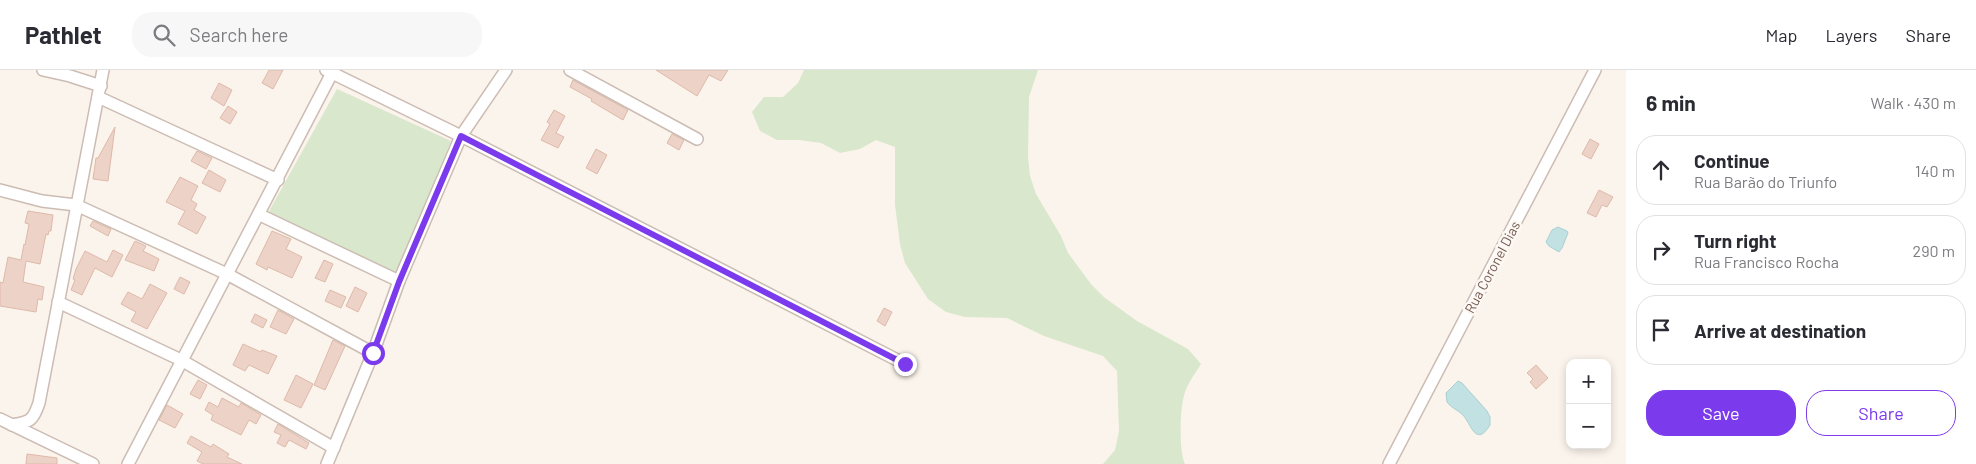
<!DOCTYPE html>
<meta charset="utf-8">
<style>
:root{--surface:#fff;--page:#f7f7f7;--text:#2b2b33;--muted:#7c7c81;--line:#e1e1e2;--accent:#7c3aed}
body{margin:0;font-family:Barlow,sans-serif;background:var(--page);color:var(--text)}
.controls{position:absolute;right:15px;bottom:15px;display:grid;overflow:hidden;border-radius:10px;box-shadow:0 2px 8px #0003}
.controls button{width:45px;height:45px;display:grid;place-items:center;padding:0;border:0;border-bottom:1px solid var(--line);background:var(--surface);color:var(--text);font:25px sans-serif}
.stop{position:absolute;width:15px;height:15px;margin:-11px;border:4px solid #7c3aed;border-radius:50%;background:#fff}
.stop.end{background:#7c3aed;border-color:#fff;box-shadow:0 1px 5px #0008}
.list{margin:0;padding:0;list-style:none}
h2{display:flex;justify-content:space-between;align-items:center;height:65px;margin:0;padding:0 20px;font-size:21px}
h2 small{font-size:16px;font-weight:400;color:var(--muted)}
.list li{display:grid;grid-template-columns:32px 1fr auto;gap:15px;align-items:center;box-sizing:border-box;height:70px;margin:0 10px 10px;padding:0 10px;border:1px solid var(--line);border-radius:20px}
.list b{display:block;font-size:19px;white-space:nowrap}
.list p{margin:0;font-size:16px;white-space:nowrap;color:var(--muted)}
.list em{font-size:16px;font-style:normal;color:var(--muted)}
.actions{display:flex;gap:10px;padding:15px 20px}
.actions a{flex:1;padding:11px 0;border:1px solid var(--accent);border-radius:20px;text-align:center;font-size:18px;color:var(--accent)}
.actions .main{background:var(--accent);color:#fff}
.icon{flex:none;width:28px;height:28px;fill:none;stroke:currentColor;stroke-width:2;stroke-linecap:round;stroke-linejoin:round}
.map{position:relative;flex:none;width:1626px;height:394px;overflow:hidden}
header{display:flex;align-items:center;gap:30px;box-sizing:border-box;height:70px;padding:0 25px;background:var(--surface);border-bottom:1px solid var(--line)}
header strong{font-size:24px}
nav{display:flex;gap:28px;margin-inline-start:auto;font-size:18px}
.search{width:350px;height:45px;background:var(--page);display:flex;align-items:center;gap:12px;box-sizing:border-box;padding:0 18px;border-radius:20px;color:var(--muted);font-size:19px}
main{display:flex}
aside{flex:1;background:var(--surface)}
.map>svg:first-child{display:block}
.green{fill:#d9e7cc}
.water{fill:#c2e1e3;stroke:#aad0d3}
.building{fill:#edd3c7;stroke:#deb9a9}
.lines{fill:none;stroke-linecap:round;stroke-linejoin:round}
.street-casing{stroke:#ccbcb3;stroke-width:14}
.street{stroke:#fff;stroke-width:11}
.route{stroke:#7c3aed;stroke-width:6}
.labels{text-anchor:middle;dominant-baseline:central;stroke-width:5;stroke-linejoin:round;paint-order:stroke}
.street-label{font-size:14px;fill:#745b51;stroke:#fdf8f3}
</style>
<header>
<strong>Pathlet</strong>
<div class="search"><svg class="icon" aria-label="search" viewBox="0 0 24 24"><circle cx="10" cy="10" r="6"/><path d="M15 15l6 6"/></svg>Search here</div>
<nav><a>Map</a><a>Layers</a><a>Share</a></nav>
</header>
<main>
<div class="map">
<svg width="1626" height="394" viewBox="0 0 1626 394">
<rect width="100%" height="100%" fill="#fbf4ec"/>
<!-- green -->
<g class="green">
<path d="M 804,0 L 1038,0 L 1029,27 L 1028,87 L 1030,106 L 1036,124 L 1061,166 L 1068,183 L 1091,214 L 1105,228 L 1137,251 L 1188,279 L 1201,294 C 1194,305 1185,317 1183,330 C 1180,344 1179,382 1185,394 L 1103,394 L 1115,380 L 1119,361 L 1117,301 L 1103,286 L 1044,266 L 1007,248 L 965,247 L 946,242 L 928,229 L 905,193 L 900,174 L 895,135 L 895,77 L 876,70 L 860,79 L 840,83 L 821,73 L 799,70 L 777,70 L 760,61 L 752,42 L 764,27 L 783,27 L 798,13 Z"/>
<polygon points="337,19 451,71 395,204 268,143"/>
</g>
<!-- water -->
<g class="water">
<polygon points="1558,157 1567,161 1568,163 1562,178 1559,182 1549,176 1546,172 1552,160"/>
<path d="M 1458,311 L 1462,313 L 1487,341 L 1490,347 L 1490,355 C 1476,378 1471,354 1463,345 C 1458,340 1451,338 1447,332 L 1446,323 Z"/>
</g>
<!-- building -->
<g class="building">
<polygon points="269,0 283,0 273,19 262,13"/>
<polygon points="656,0 728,0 721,11 709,5 697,26"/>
<polygon points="573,10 628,40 623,50 591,31 592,29 570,17"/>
<polygon points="219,13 232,20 224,36 211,28"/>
<polygon points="228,36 237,42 230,54 220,48"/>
<polygon points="554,40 565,46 556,63 564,67 558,78 541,70 550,54 547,52"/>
<polygon points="115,57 108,111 93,109 96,88 98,88"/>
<polygon points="672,64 684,70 679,80 667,73"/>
<polygon points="1590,69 1599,74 1591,89 1582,84"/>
<polygon points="596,79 607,85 597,104 586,98"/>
<polygon points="197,81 212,88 206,99 191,91"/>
<polygon points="209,100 226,110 220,122 202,113"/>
<polygon points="180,107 198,116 191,130 197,134 194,140 206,147 197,164 178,154 185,141 166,132"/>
<polygon points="1599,120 1613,127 1607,137 1602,135 1596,147 1587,143"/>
<polygon points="28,141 53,145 51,161 49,161 48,165 46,164 40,194 26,191 23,212 44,217 42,230 38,229 36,242 0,236 0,212 3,213 8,187 21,190 24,174 25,175 29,154 25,153"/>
<polygon points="93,151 111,159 108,166 90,156"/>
<polygon points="272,161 291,169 286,179 302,187 292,208 268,197 267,200 256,194"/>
<polygon points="135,171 146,176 143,181 159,189 154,201 125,190"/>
<polygon points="113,180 123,185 112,207 95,198 82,225 71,220 75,210 73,209 76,199 85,181 107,192"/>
<polygon points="324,190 333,194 325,212 315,208"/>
<polygon points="180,207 190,212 184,224 174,219"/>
<polygon points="150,214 167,223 147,259 131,251 136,242 121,234 128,222 142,229"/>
<polygon points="355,217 367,223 358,242 346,236"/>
<polygon points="330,220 346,227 341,238 325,231"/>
<polygon points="884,238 892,242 885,256 877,251"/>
<polygon points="278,240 294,249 286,264 270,257"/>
<polygon points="255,244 267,250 263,258 251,252"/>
<polygon points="333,270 345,276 325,320 314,315"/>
<polygon points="243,274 261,282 262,280 277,286 268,304 249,295 245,301 233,295"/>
<polygon points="1536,295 1548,308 1536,319 1530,312 1533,309 1527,303"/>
<polygon points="296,305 313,314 301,338 284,330"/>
<polygon points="198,310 207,315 200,329 190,324"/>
<polygon points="222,328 239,337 241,333 261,345 256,354 249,350 241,365 211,350 213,345 205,340 209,332 218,337"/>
<polygon points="167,335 183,344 175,358 159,350"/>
<polygon points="278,354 309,373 306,379 289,370 285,377 277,373 281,365 274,362"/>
<polygon points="191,366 211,377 213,374 229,384 227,387 242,394 203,394 197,391 202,382 187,373"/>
<polygon points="27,384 57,388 57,394 26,394"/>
</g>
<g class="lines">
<!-- street casing -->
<g class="street-casing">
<g id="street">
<polyline points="43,0 70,6 101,16"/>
<polyline points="326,0 461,66 905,294"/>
<polyline points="570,0 697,69"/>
<polyline points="98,27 278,110"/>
<polyline points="0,120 42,131 76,135 227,204 373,283"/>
<polyline points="260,145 399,211"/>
<polyline points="58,232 181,290 334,378"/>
<polyline points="0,349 93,394"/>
<path d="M 12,355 C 30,352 33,351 39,333 L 103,0"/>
<path d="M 128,394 C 195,263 265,134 332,3"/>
<polyline points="327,394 373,283 399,211 461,66 506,0"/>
<polyline points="1389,394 1595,0"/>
</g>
</g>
<!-- street -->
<use href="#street" class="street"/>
</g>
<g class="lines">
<!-- route -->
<polyline class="route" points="373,283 399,212 461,66 905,294"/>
</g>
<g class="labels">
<!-- street labels -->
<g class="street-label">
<text transform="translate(1492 197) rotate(-62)">Rua Coronel Dias</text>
</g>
</g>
</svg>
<div class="controls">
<button>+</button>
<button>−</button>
</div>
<div class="stop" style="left:373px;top:283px"></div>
<div class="stop end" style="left:905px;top:294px"></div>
</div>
<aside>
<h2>6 min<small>Walk · 430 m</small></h2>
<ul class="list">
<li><svg class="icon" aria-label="ahead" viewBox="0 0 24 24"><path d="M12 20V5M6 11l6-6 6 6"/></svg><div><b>Continue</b><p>Rua Barão do Triunfo</p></div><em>140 m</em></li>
<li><svg class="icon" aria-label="right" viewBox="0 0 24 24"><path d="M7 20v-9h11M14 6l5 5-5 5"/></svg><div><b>Turn right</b><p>Rua Francisco Rocha</p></div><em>290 m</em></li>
<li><svg class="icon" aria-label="arrive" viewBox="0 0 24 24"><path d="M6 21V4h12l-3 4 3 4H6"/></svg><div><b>Arrive at destination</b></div></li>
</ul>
<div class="actions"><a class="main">Save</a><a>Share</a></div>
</aside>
</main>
